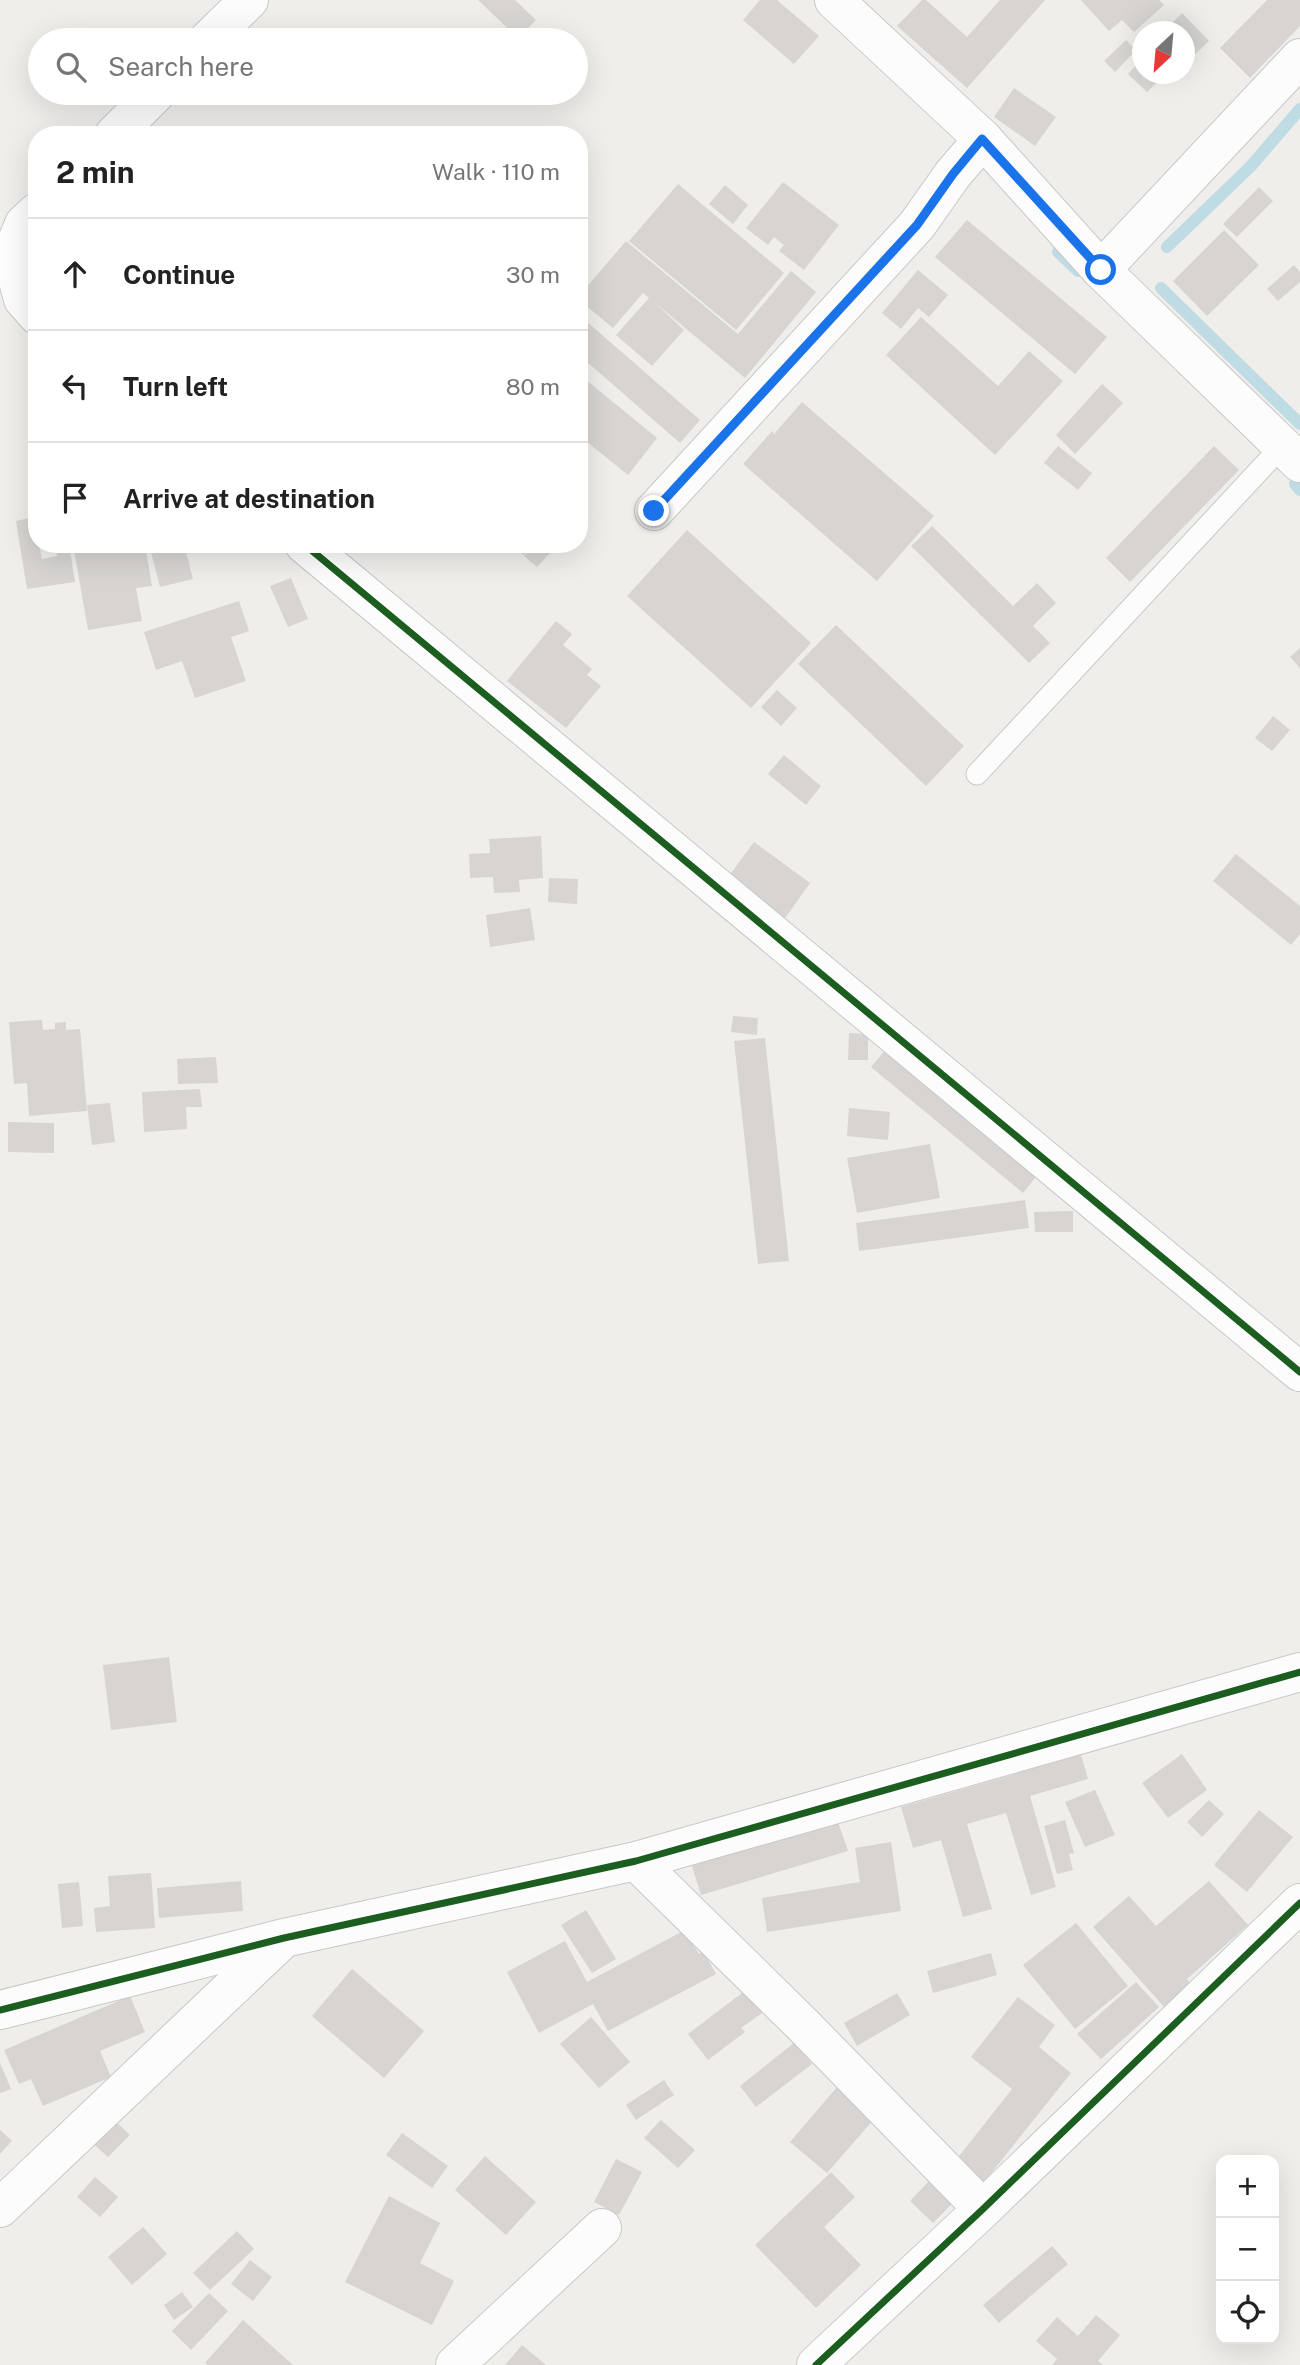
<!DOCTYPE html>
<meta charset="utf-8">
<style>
:root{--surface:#fff;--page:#f2f2f2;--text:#222;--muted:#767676;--line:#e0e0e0}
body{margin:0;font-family:"Public Sans",sans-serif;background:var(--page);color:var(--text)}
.controls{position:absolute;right:21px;bottom:21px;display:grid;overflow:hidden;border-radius:14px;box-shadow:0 7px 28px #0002}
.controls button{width:63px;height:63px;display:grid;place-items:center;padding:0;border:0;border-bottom:2px solid var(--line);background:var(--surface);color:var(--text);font:35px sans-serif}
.compass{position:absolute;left:1132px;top:21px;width:63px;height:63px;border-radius:50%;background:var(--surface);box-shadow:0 7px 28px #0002;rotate:206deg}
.stop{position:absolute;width:21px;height:21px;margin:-16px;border:5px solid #1a73e8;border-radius:50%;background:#fff}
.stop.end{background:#1a73e8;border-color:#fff;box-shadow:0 2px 7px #0008}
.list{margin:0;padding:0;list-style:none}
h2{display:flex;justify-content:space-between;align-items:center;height:91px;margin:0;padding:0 28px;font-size:30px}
h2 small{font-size:23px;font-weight:400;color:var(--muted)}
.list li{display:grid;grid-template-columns:46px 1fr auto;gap:21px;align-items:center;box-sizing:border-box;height:112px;padding:0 28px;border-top:2px solid var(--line)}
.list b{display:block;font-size:26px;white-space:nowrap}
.list em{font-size:23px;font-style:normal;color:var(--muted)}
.icon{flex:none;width:38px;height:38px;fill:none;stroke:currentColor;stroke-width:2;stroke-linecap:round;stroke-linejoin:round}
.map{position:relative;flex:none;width:1300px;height:2365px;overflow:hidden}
.search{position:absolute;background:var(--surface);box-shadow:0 7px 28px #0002;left:28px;top:28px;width:560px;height:77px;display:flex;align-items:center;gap:18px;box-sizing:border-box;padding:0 24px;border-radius:38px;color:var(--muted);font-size:26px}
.panel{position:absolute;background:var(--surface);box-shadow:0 7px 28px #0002;left:28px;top:126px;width:560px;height:427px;border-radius:28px}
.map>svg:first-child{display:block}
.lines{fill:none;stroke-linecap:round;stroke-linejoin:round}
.stream{stroke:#bfdbe3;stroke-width:12}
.building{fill:#d7d4d2}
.service-casing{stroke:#c9c8c7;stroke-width:23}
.minor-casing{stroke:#c9c8c7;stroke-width:40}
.service{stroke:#fdfcfc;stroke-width:21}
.minor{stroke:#fdfcfc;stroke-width:38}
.cycleway-casing{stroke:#fff;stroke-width:11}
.cycleway{stroke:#1b5e20;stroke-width:7}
.route{stroke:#1a73e8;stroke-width:9}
</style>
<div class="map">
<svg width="1300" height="2365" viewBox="0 0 1300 2365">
<rect width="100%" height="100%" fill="#f0eeeb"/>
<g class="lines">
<!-- stream -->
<g class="stream">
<polyline points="1167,247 1251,166 1300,109"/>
<polyline points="1058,252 1078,271"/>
<polyline points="1161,288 1300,424"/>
<polyline points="1295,484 1300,490"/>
</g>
</g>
<!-- building -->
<g class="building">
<polygon points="478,0 515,0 536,20 518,38"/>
<polygon points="760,0 777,0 819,36 794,64 743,20"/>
<polygon points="922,0 926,0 967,37 1000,0 1045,0 967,88 897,26"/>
<polygon points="1081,0 1159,0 1164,5 1134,32 1122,20 1109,31"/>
<polygon points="1267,0 1300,0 1300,26 1250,78 1220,48"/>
<polygon points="1182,13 1209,41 1193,56 1184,48 1184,32 1169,32 1166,29"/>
<polygon points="1126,40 1136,50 1115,72 1104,61"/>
<polygon points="1142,59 1142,74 1166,74 1147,92 1128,74"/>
<polygon points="1014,88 1056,117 1035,146 994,117"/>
<polygon points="783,182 839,225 804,270 779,251 784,245 774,237 768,245 746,228"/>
<polygon points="678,184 784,273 736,330 629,241"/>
<polygon points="725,185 748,205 733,224 709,204"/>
<polygon points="1259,187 1273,201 1237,237 1223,224"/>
<polygon points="967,220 1107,337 1075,374 935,257"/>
<polygon points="1224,230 1259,265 1207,316 1173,281"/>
<polygon points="626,241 738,334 791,271 816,292 745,378 654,302 684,330 652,366 616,335 649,298 643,293 613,328 579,300 579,296"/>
<polygon points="1294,265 1300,272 1300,282 1278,301 1267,289"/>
<polygon points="918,270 948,295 929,317 918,308 901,329 882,313"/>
<polygon points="579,315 700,420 680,443 579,355"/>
<polygon points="921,317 998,386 1029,351 1063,381 995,455 886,355"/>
<polygon points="579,374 657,438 628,475 586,441 579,450"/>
<polygon points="1102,384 1123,403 1075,454 1056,435"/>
<polygon points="802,402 934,516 877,581 743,464 772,431 774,434"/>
<polygon points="1058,446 1092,473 1078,490 1044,463"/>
<polygon points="1214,446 1239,470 1130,582 1106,558"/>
<polygon points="34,517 37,544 39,544 42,559 57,556 55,544 69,544 75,582 27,589 16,521"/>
<polygon points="932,526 1013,606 1037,583 1056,603 1033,626 1050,643 1029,663 911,546"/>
<polygon points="687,530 811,643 751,708 627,596"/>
<polygon points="73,544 145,544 152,586 136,588 142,621 88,630"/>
<polygon points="149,544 184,544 193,579 160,587"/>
<polygon points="508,544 531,544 524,555"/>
<polygon points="536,544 558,544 537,567 524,556"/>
<polygon points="291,578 308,619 288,627 270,586"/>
<polygon points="239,601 249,631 231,637 246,681 195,698 182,661 156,670 144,632"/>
<polygon points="556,621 572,634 563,645 592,669 587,675 601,686 566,728 507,681"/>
<polygon points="836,625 964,746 926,786 798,664"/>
<polygon points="1300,648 1300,668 1290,657"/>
<polygon points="777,690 797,708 781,726 761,707"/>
<polygon points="1273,716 1290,730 1272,751 1255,738"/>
<polygon points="784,755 821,786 806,805 768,774"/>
<polygon points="541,836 543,878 519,880 520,892 494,893 493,877 470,878 469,854 490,853 489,839"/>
<polygon points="754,842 810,883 783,921 726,880"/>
<polygon points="1236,854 1300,906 1300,934 1291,945 1213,881"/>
<polygon points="549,878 578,879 577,904 548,902"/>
<polygon points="530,908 535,940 490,947 486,915"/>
<polygon points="733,1016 758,1018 757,1035 731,1032"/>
<polygon points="42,1020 43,1030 55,1029 55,1023 66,1022 66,1030 80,1029 87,1111 29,1116 27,1083 14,1084 9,1022"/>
<polygon points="849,1033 868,1034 868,1060 848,1060"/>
<polygon points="765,1038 789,1261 758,1264 734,1041"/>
<polygon points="887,1048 1039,1173 1023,1193 871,1067"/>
<polygon points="216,1057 218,1083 178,1084 177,1059"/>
<polygon points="200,1089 202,1107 186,1107 187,1129 144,1132 142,1092"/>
<polygon points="110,1103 115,1142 92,1145 87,1105"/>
<polygon points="849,1108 890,1112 888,1140 847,1136"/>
<polygon points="8,1122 54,1123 54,1153 8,1152"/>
<polygon points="930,1144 940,1198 857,1213 847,1158"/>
<polygon points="1025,1200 1029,1228 859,1251 856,1223"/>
<polygon points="1073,1211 1073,1232 1035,1232 1034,1212"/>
<polygon points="169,1657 177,1722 111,1730 103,1665"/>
<polygon points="1182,1754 1207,1790 1168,1818 1142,1783"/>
<polygon points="1081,1755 1088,1779 1030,1796 1056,1887 1031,1895 1006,1813 967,1824 992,1909 963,1917 941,1840 913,1848 901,1807"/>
<polygon points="1095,1790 1115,1835 1085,1847 1065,1802"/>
<polygon points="1209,1800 1224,1814 1202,1837 1187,1822"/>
<polygon points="1259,1810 1293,1837 1247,1892 1214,1865"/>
<polygon points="836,1816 848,1851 701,1895 690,1860"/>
<polygon points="1065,1820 1074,1853 1069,1854 1073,1870 1057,1874 1044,1826"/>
<polygon points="891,1842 901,1911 767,1932 762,1898 860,1882 855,1848"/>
<polygon points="151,1873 155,1928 96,1932 94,1908 110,1906 108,1876"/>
<polygon points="241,1881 243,1911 159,1918 157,1888"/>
<polygon points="1209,1881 1248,1925 1187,1979 1191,1985 1165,2008 1093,1927 1129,1896 1156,1926"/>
<polygon points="79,1882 83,1926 62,1928 58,1884"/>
<polygon points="586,1910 616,1959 592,1973 561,1925"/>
<polygon points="1076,1923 1128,1986 1075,2029 1023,1965"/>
<polygon points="685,1930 699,1954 703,1951 716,1974 608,2031 593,2004 539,2033 507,1972 565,1941 587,1982"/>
<polygon points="991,1953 997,1975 933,1993 927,1971"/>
<polygon points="352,1969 424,2031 384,2078 312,2016"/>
<polygon points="1136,1982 1159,2007 1101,2059 1077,2034"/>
<polygon points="746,1990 762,2013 741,2028 745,2032 708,2060 688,2034"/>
<polygon points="897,1993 910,2015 857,2046 844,2023"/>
<polygon points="130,1996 145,2032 100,2051 111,2077 43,2106 31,2079 19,2084 4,2050"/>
<polygon points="1018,1997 1055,2025 1039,2047 1071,2073 984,2182 956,2160 1012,2089 971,2057"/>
<polygon points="591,2017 630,2062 599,2088 560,2044"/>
<polygon points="795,2042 812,2064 756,2107 740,2086"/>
<polygon points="0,2063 11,2089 0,2093"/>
<polygon points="664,2080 674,2095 636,2120 626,2105"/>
<polygon points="838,2086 875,2118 827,2173 790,2142"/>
<polygon points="110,2116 130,2135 108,2157 87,2138"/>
<polygon points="661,2120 695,2150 678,2168 644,2138"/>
<polygon points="0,2130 12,2141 0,2154"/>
<polygon points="402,2133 448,2166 432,2188 386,2155"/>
<polygon points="485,2156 536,2202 506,2235 455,2190"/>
<polygon points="616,2159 642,2172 619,2215 594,2202"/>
<polygon points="831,2172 855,2197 824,2227 861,2265 816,2308 755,2245"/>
<polygon points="95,2177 118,2197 100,2217 77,2197"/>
<polygon points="930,2180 953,2203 933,2223 910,2201"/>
<polygon points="389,2196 440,2223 420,2263 454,2281 432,2325 345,2282"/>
<polygon points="143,2227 167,2254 132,2285 108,2257"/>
<polygon points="237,2231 254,2249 210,2290 193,2273"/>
<polygon points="1052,2246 1068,2264 999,2323 983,2305"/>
<polygon points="250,2260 272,2277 253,2301 231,2284"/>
<polygon points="182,2292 193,2307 174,2320 164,2305"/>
<polygon points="209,2293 228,2311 191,2350 172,2331"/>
<polygon points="1096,2315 1120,2335 1098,2361 1103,2365 1052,2365 1057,2359 1036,2341 1057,2317 1078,2336"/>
<polygon points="243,2320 293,2365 208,2365 205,2363"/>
<polygon points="522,2345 546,2365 505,2365"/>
</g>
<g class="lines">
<!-- service casing -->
<g class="service-casing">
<polyline id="service" points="977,774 1282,446"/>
</g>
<!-- minor casing -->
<g class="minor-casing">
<g id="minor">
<polyline points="834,0 983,139 1101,270 1300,463"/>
<polyline points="208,40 249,0"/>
<polyline points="114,135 156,93"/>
<polyline points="37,212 24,224 11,255 23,299 37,315"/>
<polyline points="1101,270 1300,58"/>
<polyline points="654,511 917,225 953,174 983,139"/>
<polyline points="304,544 1300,1372"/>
<polyline points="636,1861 802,2024 983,2209"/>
<polyline points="0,2010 284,1938 636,1861 1300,1672"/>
<polyline points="0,2208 282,1940"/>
<polyline points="455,2365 602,2228"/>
<polyline points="816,2365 983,2209 1300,1903"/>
</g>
</g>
<!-- service -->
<use href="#service" class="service"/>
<!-- minor -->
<use href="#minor" class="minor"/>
<!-- cycleway casing -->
<g class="cycleway-casing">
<g id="cycleway">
<polyline points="304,544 1300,1372"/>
<polyline points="0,2010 284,1938 636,1861 1300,1672"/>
<polyline points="816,2365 983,2209 1300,1903"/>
</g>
</g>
<!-- cycleway -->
<use href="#cycleway" class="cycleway"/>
</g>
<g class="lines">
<!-- route -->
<polyline class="route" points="654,511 917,225 953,174 982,139 1101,270"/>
</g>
</svg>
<div class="controls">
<button>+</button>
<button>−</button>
<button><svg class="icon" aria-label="locate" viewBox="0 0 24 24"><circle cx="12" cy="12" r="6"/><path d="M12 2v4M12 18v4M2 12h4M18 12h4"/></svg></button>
</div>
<svg class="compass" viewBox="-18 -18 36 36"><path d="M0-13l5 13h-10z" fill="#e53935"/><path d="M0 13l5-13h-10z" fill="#767676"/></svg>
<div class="stop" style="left:1101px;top:270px"></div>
<div class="stop end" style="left:654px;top:511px"></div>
<div class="search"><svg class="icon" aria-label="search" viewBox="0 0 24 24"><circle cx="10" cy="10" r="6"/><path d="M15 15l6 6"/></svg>Search here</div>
<section class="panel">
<h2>2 min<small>Walk · 110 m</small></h2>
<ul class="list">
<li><svg class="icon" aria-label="ahead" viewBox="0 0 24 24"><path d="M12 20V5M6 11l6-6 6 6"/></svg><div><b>Continue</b></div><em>30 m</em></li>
<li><svg class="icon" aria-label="left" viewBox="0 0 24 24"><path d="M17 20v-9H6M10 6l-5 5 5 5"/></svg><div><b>Turn left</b></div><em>80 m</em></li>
<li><svg class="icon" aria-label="arrive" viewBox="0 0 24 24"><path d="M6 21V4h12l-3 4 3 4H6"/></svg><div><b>Arrive at destination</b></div></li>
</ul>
</section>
</div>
